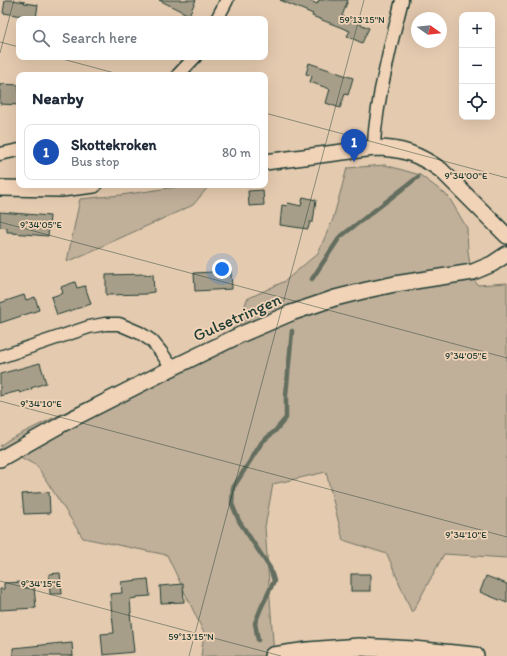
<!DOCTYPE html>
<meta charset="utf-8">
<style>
:root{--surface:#fff;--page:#f6f6f7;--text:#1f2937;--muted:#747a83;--line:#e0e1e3;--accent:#b45309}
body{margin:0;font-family:Itim,sans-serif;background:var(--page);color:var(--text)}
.controls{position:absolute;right:12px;top:12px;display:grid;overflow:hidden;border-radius:8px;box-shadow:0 4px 16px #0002}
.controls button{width:36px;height:36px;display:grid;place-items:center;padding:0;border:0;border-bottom:1px solid var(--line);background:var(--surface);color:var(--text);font:20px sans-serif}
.compass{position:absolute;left:411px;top:12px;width:36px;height:36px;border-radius:50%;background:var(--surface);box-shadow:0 4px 16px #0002;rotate:105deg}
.you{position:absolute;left:222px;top:269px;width:14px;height:14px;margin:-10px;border:3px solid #fff;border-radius:50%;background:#1a73e8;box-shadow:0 0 0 6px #1a73e833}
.badge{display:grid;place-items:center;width:26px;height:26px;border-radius:50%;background:var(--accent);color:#fff;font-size:13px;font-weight:700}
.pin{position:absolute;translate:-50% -33px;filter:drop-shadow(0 1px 2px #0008)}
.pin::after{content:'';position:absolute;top:21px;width:14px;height:12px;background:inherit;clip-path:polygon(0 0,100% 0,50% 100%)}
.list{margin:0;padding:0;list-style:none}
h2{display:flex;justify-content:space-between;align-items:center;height:52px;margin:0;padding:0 16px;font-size:17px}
h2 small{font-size:13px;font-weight:400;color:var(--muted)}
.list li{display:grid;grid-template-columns:26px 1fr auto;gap:12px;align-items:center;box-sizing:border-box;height:56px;margin:0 8px 8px;padding:0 8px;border:1px solid var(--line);border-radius:8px}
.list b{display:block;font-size:15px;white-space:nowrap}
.list p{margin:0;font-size:13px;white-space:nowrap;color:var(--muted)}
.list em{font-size:13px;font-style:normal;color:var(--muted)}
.icon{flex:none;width:22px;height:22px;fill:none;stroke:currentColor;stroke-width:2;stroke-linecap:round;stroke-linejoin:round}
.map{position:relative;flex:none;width:507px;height:656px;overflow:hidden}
.search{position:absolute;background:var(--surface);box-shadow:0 4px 16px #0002;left:16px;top:16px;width:252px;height:44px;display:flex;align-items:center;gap:10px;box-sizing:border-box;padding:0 14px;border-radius:8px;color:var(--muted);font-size:15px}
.panel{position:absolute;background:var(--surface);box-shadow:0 4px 16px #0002;left:16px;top:72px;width:252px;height:116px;border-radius:8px}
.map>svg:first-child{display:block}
.green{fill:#c0af99;stroke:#707666}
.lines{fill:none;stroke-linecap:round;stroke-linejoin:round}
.stream{stroke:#636e5f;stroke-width:4.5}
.building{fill:#a79e89;stroke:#1f3d34}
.minor-casing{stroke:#1f3d34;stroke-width:15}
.tertiary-casing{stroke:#1f3d34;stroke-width:18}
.secondary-casing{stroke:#1f3d34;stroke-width:20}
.minor{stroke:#f1d3b7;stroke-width:12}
.tertiary{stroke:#f1d3b7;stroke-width:15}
.secondary{stroke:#f1d3b7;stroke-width:17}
.ticks{fill:none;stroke:#1f3d34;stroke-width:1;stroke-opacity:0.45}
.labels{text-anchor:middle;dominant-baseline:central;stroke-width:3.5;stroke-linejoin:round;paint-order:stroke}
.street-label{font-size:17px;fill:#1f3d34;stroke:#f1d3b7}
.ticks-label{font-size:10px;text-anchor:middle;fill:#1f3d34;stroke:#f1d3b7;stroke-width:3.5;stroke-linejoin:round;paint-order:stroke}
</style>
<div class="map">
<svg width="507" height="656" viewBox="0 0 507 656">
<rect width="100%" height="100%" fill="#e4caaf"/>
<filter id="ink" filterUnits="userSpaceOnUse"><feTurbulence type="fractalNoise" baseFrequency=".025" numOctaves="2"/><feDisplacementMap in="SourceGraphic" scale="8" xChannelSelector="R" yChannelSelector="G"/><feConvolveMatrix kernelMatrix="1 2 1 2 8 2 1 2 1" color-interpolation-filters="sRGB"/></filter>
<g filter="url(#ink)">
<!-- green -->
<g class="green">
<polygon points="385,165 420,175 448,196 467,228 468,251 472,278 478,285 507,283 507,558 444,554 412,613 387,554 343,540 326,472 273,484 265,527 274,656 201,656 204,633 167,555 83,538 37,466 0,446 8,440 160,366 237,333 247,299 285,281 318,253 333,219 347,168"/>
<polygon points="190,185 210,185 193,205 74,259 67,261 80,199 121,195"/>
</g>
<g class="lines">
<!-- stream -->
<g class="stream">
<polyline points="312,279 340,237 418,177"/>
<polyline points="258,640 255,623 261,608 274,581 270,568 239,521 232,504 233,488 262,442 275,431 286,418 286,395 292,331"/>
</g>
</g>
<!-- building -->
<g class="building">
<polygon points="5,0 12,0 25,2 24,3 38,5 36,18 3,13"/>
<polygon points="159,0 196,0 189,15"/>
<polygon points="280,0 308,0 317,4 319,0 348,0 342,16 369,28 362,43 347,36 350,31 312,16 313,14"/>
<polygon points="309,63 353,78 348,95 345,94 340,108 326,103 330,89 310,82 312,76 306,74"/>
<polygon points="0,84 19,85 19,105 0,104"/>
<polygon points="263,190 264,205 249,206 248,191"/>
<polygon points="303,197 316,200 313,222 310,222 308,229 280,225 282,205 287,206 288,203 301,206"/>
<polygon points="0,212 50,216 48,236 12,233 12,232 7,232 7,228 0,227"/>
<polygon points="231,271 232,289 195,291 194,273"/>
<polygon points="146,274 146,275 153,274 154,292 147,293 147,294 106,295 106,275"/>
<polygon points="75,282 77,288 85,286 91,304 57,315 51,297 63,293 61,287"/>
<polygon points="24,295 26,300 35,297 39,310 0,323 0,303"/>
<polygon points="40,363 46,383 31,388 32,389 20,393 19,391 0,396 0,374"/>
<polygon points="49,492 50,513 24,514 22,494"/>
<polygon points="60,573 62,594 50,594 49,574"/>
<rect x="351" y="574" width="19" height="17"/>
<polygon points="486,576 507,584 507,603 480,592"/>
<polygon points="148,579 150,596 136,597 136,598 130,599 131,613 130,613 134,652 103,655 101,634 114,633 110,594 122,593 121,582"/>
<polygon points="24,582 24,588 34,587 36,608 0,610 0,589 4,589 4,583"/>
<polygon points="183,584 184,602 161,603 160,586"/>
<polygon points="62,643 62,644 72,643 73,656 13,656 13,648"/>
</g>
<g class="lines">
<!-- minor casing -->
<g class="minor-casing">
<g id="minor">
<polyline points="217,19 227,0"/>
<polyline points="178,75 195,57"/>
<path d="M 374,148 C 374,128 378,109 381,90 C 387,60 394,30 402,0"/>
<polyline points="0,154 19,150"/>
<polyline points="0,357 89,327 105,324 119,324 140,333 152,341 161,352 172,368"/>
</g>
</g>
<!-- tertiary casing -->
<g class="tertiary-casing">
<g id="tertiary">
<path d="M 265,162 L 374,148 C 402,148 418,154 441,170 L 507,236"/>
<polyline points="0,188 61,189 94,185"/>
<polyline points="0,459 64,423 172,368 242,334 291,313 335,298 367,290 395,284 473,272 492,264 507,254"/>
</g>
</g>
<!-- secondary casing -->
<g class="secondary-casing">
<polyline id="secondary" points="273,656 308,651 359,647 413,650 475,656"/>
</g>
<!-- minor -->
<use href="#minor" class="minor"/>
<!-- tertiary -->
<use href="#tertiary" class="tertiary"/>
<!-- secondary -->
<use href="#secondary" class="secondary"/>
</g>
</g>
<!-- ticks -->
<path class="ticks" d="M 0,42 L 19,47M 0,53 L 14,0M 55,57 L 122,75M 265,113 L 507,178M 0,222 L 507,358M 0,401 L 507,537M 0,581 L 281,656M 189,656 L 364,0"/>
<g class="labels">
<!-- street labels -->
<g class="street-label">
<text transform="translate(237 317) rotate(-24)">Gulsetringen</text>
</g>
</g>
<g class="ticks-label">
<text x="362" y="23">59°13'15"N</text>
<text x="466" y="179">9°34'00"E</text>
<text x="41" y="228">9°34'05"E</text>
<text x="466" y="359">9°34'05"E</text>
<text x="41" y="407">9°34'10"E</text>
<text x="466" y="538">9°34'10"E</text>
<text x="41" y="587">9°34'15"E</text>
<text x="191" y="640">59°13'15"N</text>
</g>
</svg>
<div class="controls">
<button>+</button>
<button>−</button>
<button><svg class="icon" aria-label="locate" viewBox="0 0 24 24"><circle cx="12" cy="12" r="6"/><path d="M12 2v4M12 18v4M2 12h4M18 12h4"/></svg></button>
</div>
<svg class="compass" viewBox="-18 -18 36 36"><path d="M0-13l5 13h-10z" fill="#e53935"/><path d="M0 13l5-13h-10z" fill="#747a83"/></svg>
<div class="you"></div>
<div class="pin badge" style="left:354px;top:162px;background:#1a4fb4">1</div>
<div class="search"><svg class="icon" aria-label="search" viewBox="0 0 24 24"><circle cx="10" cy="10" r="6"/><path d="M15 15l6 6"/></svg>Search here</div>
<section class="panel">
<h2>Nearby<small></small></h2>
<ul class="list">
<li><span class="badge" style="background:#1a4fb4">1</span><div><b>Skottekroken</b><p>Bus stop</p></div><em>80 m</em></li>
</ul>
</section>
</div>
